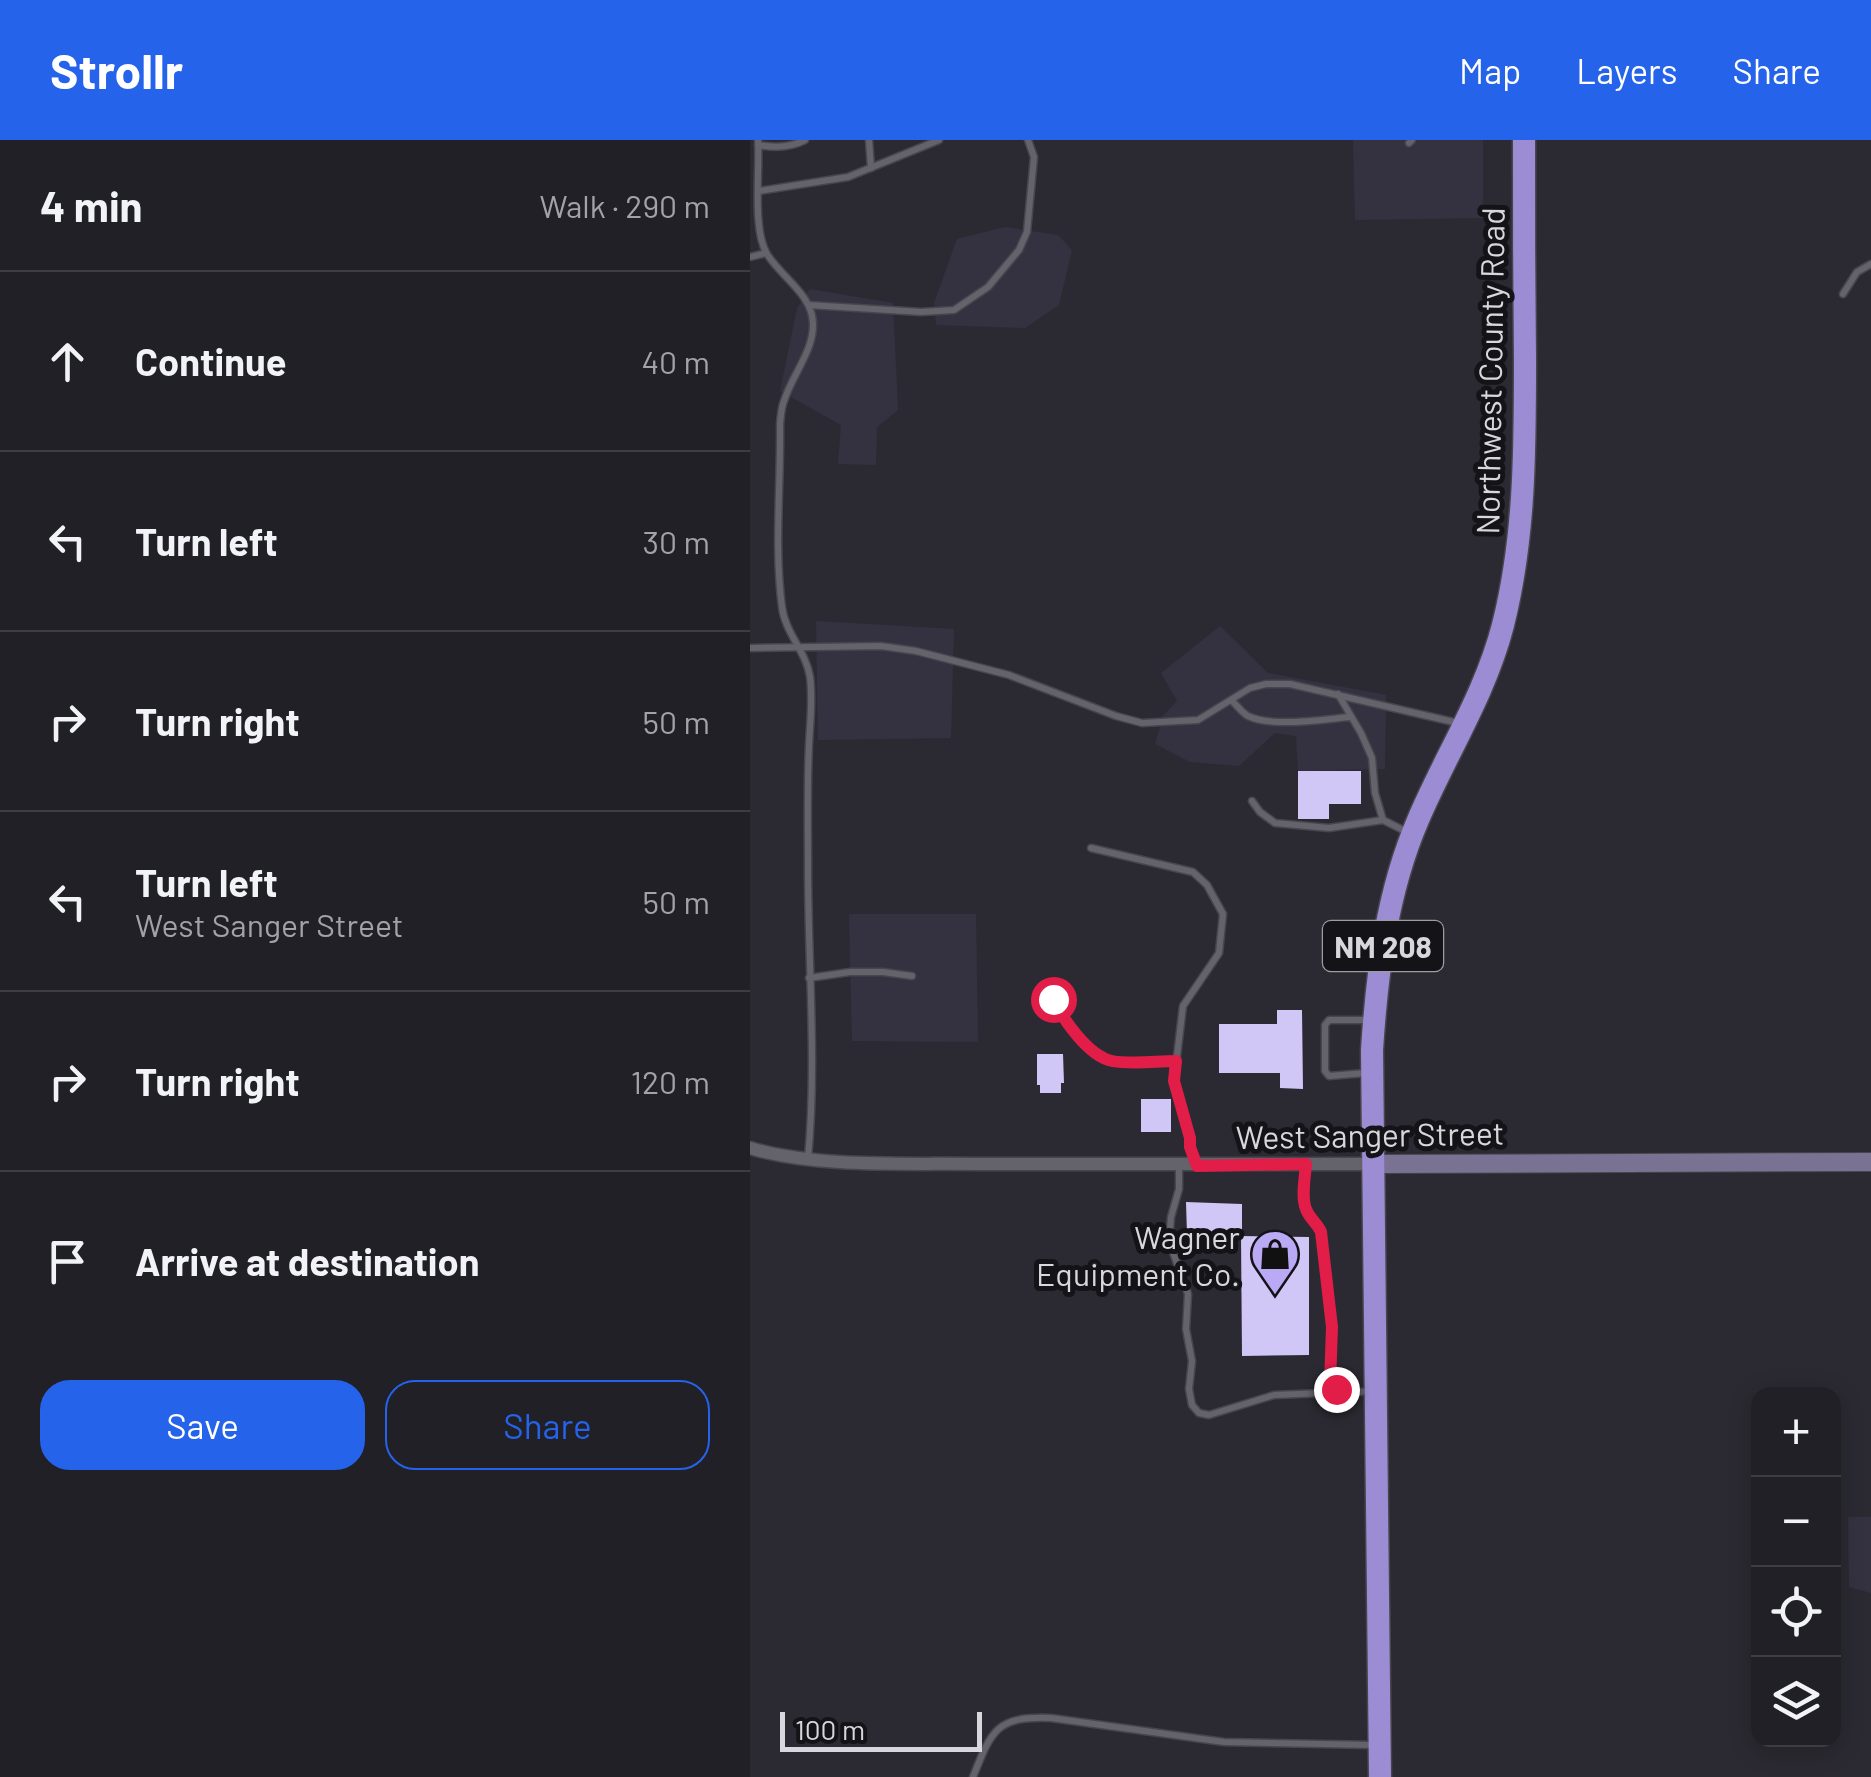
<!DOCTYPE html>
<meta charset="utf-8">
<style>
:root{--surface:#202026;--page:#28282e;--text:#f1f3f6;--muted:#a2a3a7;--line:#3d3e43;--accent:#2563eb}
body{margin:0;font-family:Barlow,sans-serif;background:var(--page);color:var(--text)}
.controls{position:absolute;right:30px;bottom:30px;display:grid;overflow:hidden;border-radius:20px;box-shadow:0 5px 25px #0003}
.controls button{width:90px;height:90px;display:grid;place-items:center;padding:0;border:0;border-bottom:2px solid var(--line);background:var(--surface);color:var(--text);font:50px sans-serif}
.scale{position:absolute;left:30px;bottom:25px;width:202px;box-sizing:border-box;padding-left:10px;border:5px solid #d8d7dd;border-top:0;font-size:28px;line-height:35px;white-space:nowrap;color:#d8d7dd;-webkit-text-stroke:8px #141317;paint-order:stroke}
.stop{position:absolute;width:30px;height:30px;margin:-22px;border:8px solid #e11d48;border-radius:50%;background:#fff}
.stop.end{background:#e11d48;border-color:#fff;box-shadow:0 2px 10px #0008}
.list{margin:0;padding:0;list-style:none}
h2{display:flex;justify-content:space-between;align-items:center;height:130px;margin:0;padding:0 40px;font-size:42px}
h2 small{font-size:32px;font-weight:400;color:var(--muted)}
.list li{display:grid;grid-template-columns:65px 1fr auto;gap:30px;align-items:center;box-sizing:border-box;height:180px;padding:0 40px;border-top:2px solid var(--line)}
.list b{display:block;font-size:38px;white-space:nowrap}
.list p{margin:0;font-size:32px;white-space:nowrap;color:var(--muted)}
.list em{font-size:32px;font-style:normal;color:var(--muted)}
.actions{display:flex;gap:20px;padding:30px 40px}
.actions a{flex:1;padding:22px 0;border:2px solid var(--accent);border-radius:30px;text-align:center;font-size:35px;color:var(--accent)}
.actions .main{background:var(--accent);color:#fff}
.icon{flex:none;width:55px;height:55px;fill:none;stroke:currentColor;stroke-width:2;stroke-linecap:round;stroke-linejoin:round}
.map{position:relative;flex:none;width:1121px;height:1637px;overflow:hidden}
header{display:flex;align-items:center;gap:60px;box-sizing:border-box;height:140px;padding:0 50px;background:var(--accent);color:#fff}
header strong{font-size:48px}
nav{display:flex;gap:55px;margin-inline-start:auto;font-size:35px}
main{display:flex}
aside{flex:1;background:var(--surface)}
.map>svg:first-child{display:block}
.built{fill:#343240}
.building{fill:#d0c7f7}
.lines{fill:none;stroke-linecap:round;stroke-linejoin:round}
.service-casing{stroke:#47464d;stroke-width:9}
.minor-casing{stroke:#47464d;stroke-width:15}
.secondary-casing{stroke:#47464d;stroke-width:20}
.trunk-casing{stroke:#47464d;stroke-width:25}
.service{stroke:#64626b;stroke-width:6}
.minor{stroke:#64626b;stroke-width:12}
.secondary{stroke:#797292;stroke-width:18}
.trunk{stroke:#9c8cd4;stroke-width:22}
.route{stroke:#e11d48;stroke-width:12}
.labels{text-anchor:middle;dominant-baseline:central;stroke-width:10;stroke-linejoin:round;paint-order:stroke}
.shield{fill:#141317;stroke:#9d9ca2;stroke-width:2.5}
.shield-label{font-size:30px;font-weight:bold;fill:#d8d7dd}
.street-label{font-size:32px;fill:#d8d7dd;stroke:#141317}
.poi-label{font-size:32px;fill:#d8d7dd;stroke:#141317;text-anchor:end}
</style>
<header>
<strong>Strollr</strong>
<nav><a>Map</a><a>Layers</a><a>Share</a></nav>
</header>
<main>
<aside>
<h2>4 min<small>Walk · 290 m</small></h2>
<ul class="list">
<li><svg class="icon" aria-label="ahead" viewBox="0 0 24 24"><path d="M12 20V5M6 11l6-6 6 6"/></svg><div><b>Continue</b></div><em>40 m</em></li>
<li><svg class="icon" aria-label="left" viewBox="0 0 24 24"><path d="M17 20v-9H6M10 6l-5 5 5 5"/></svg><div><b>Turn left</b></div><em>30 m</em></li>
<li><svg class="icon" aria-label="right" viewBox="0 0 24 24"><path d="M7 20v-9h11M14 6l5 5-5 5"/></svg><div><b>Turn right</b></div><em>50 m</em></li>
<li><svg class="icon" aria-label="left" viewBox="0 0 24 24"><path d="M17 20v-9H6M10 6l-5 5 5 5"/></svg><div><b>Turn left</b><p>West Sanger Street</p></div><em>50 m</em></li>
<li><svg class="icon" aria-label="right" viewBox="0 0 24 24"><path d="M7 20v-9h11M14 6l5 5-5 5"/></svg><div><b>Turn right</b></div><em>120 m</em></li>
<li><svg class="icon" aria-label="arrive" viewBox="0 0 24 24"><path d="M6 21V4h12l-3 4 3 4H6"/></svg><div><b>Arrive at destination</b></div></li>
</ul>
<div class="actions"><a class="main">Save</a><a>Share</a></div>
</aside>
<div class="map">
<svg width="1121" height="1637" viewBox="0 0 1121 1637">
<rect width="100%" height="100%" fill="#2b2a32"/>
<!-- built -->
<g class="built">
<polygon points="603,0 733,0 733,78 605,80"/>
<polygon points="255,87 308,95 322,110 309,165 275,188 186,185 184,163 207,99"/>
<polygon points="60,149 143,163 148,270 127,287 126,325 88,324 91,285 30,251 47,168"/>
<polygon points="66,481 204,489 201,598 68,600"/>
<polygon points="470,486 518,533 636,555 635,629 548,631 546,596 525,593 489,626 440,622 405,604 413,576 427,561 411,533"/>
<polygon points="99,774 226,774 228,902 102,901"/>
<polygon points="1098,1377 1121,1377 1121,1453 1099,1447"/>
</g>
<!-- building -->
<g class="building">
<polygon points="548,631 611,631 611,664 579,664 579,679 548,679"/>
<polygon points="527,870 552,870 553,949 530,948 530,933 469,933 469,884 527,884"/>
<polygon points="287,914 313,914 314,943 311,943 311,953 290,953 290,945 287,945"/>
<rect x="391" y="959" width="30" height="33"/>
<polygon points="436,1062 492,1064 492,1095 437,1095"/>
<polygon points="491,1096 559,1097 559,1215 492,1216"/>
</g>
<g class="lines">
<!-- service casing -->
<g class="service-casing">
<g id="service">
<path d="M 8,0 C 10,31 2,89 17,114 C 31,137 62,154 63,183 C 64,211 42,235 34,261 C 31,268 31,276 30,284 C 31,344 24,407 32,467 C 35,493 56,511 60,537 C 63,560 60,582 59,605 C 57,646 58,687 58,728 C 58,824 67,922 58,1018"/>
<polyline points="119,0 121,28"/>
<polyline points="659,3 662,0"/>
<path d="M 8,5 C 25,8 40,8 55,0"/>
<polyline points="9,51 98,37 189,0"/>
<polyline points="0,117 16,113"/>
<polyline points="1093,154 1107,132 1121,124"/>
<polyline points="59,165 171,172 204,170 238,147 269,110 277,92 284,17 278,0"/>
<polyline points="0,508 131,506 166,511 259,535 366,576 392,583 448,580 500,548 516,544 540,544 708,583"/>
<polyline points="588,554 611,593 622,618 625,653 633,680 657,692"/>
<path d="M 481,560 C 486,564 492,573 498,576 C 522,588 575,579 601,577"/>
<polyline points="502,661 510,672 525,683 579,688 633,680"/>
<polyline points="341,708 443,732 457,745 473,774 469,813 433,866 424,941 440,998 440,1007 447,1024"/>
<polyline points="59,838 100,832 133,832 162,836"/>
<path d="M 303,859 C 313,879 338,916 362,921 C 383,925 406,922 427,921"/>
<polyline points="616,933 579,936 575,931 575,885 579,880 620,880"/>
<path d="M 556,1026 C 555,1039 551,1057 556,1070 C 559,1078 567,1083 571,1091 L 582,1187 L 580,1244 C 591,1255 606,1252 621,1251"/>
<polyline points="429,1027 429,1049 421,1077 419,1101 438,1154 436,1189 442,1221 439,1249 442,1265 449,1273 459,1275 524,1255 573,1253 585,1249"/>
<path d="M 223,1637 C 242,1589 247,1576 301,1578 L 474,1602 L 623,1605"/>
</g>
</g>
<!-- minor casing -->
<g class="minor-casing">
<path id="minor" d="M 0,1008 C 66,1028 157,1023 227,1024 C 359,1025 491,1025 624,1024"/>
</g>
<!-- secondary casing -->
<g class="secondary-casing">
<polyline id="secondary" points="624,1024 1121,1022"/>
</g>
<!-- trunk casing -->
<g class="trunk-casing">
<path id="trunk" d="M 630,1637 L 622,910 C 627,832 637,752 668,680 C 696,614 735,555 753,485 C 775,398 775,310 775,221 C 774,147 774,74 774,0"/>
</g>
<!-- service -->
<use href="#service" class="service"/>
<!-- minor -->
<use href="#minor" class="minor"/>
<!-- secondary -->
<use href="#secondary" class="secondary"/>
<!-- trunk -->
<use href="#trunk" class="trunk"/>
</g>
<g class="lines">
<!-- route -->
<path class="route" d="M 303,859 C 313,879 338,916 362,921 C 383,925 406,921 426,921 L 424,941 L 440,998 L 440,1007 L 447,1026 L 556,1024 C 555,1038 551,1057 556,1069 C 559,1078 567,1083 571,1092 L 582,1187 L 580,1244 L 586,1249"/>
</g>
<!-- icons -->
<defs>
<g id="shop-pin" transform="scale(2.5)"><path d="M0 17L-7.5 6A9.5 9.5 0 1 1 7.5 6Z" fill="#baaaf6" stroke="#141317"/><path d="M-5-2.5h2.3a2.7 3.5 0 0 1 5.4 0H5L5.5 6h-11ZM-1.5-2.5h3a1.5 2.3 0 0 0-3 0Z" fill="#111"/></g>
</defs>
<g fill-rule="evenodd">
<use href="#shop-pin" x="525" y="1114"/>
</g>
<g class="labels">
<!-- shield labels -->
<rect class="shield" x="573" y="781" width="120" height="50" rx="8"/>
<g class="shield-label">
<text x="633" y="806">NM 208</text>
</g>
<!-- street labels -->
<g class="street-label">
<text transform="translate(739 231) rotate(-89)">Northwest County Road</text>
<text transform="translate(620 994) rotate(-1)">West Sanger Street</text>
</g>
<!-- poi labels -->
<g class="poi-label">
<text x="490" y="1096">Wagner<tspan x="490" dy="37">Equipment Co.</tspan></text>
</g>
</g>
</svg>
<div class="controls">
<button>+</button>
<button>−</button>
<button><svg class="icon" aria-label="locate" viewBox="0 0 24 24"><circle cx="12" cy="12" r="6"/><path d="M12 2v4M12 18v4M2 12h4M18 12h4"/></svg></button>
<button><svg class="icon" aria-label="layers" viewBox="0 0 24 24"><path d="M12 4l9 5-9 5-9-5zM3 14l9 5 9-5"/></svg></button>
</div>
<div class="scale">100 m</div>
<div class="stop" style="left:303px;top:859px"></div>
<div class="stop end" style="left:586px;top:1249px"></div>
</div>
</main>
